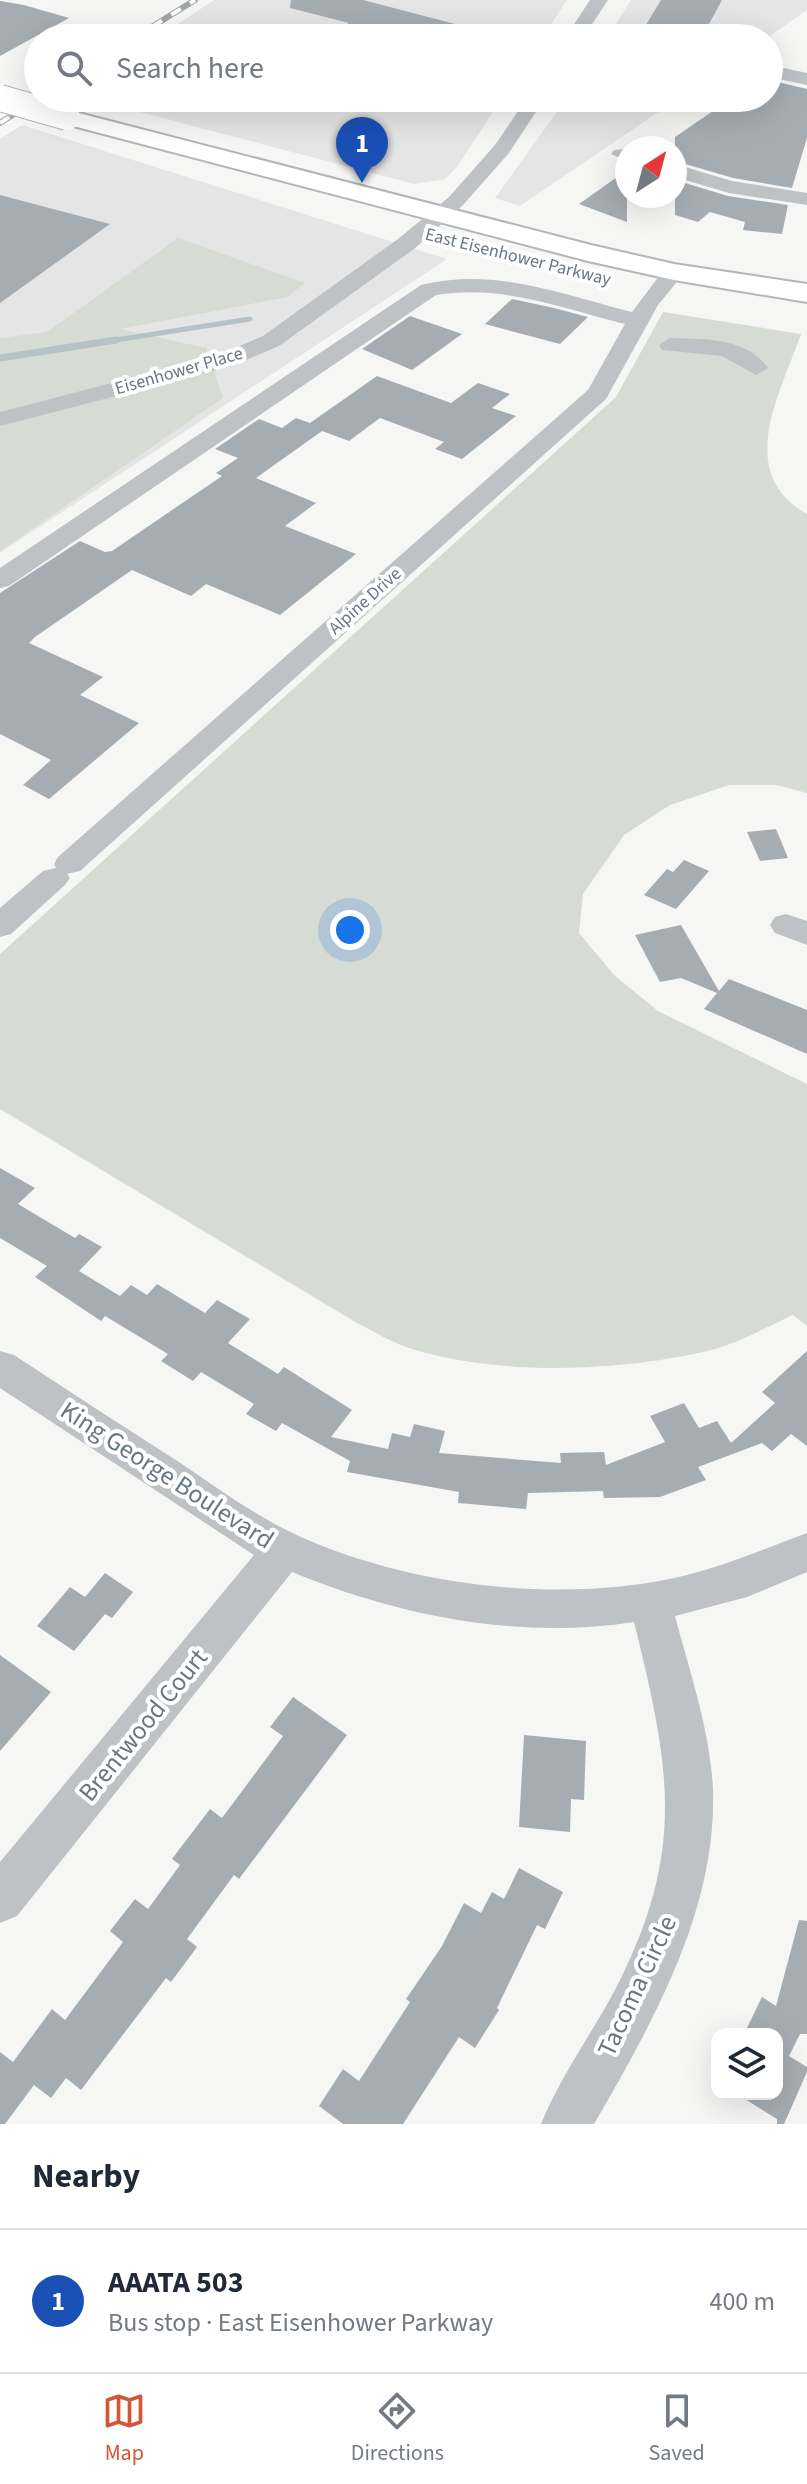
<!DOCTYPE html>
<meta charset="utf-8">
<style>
:root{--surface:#fff;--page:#f6f6f7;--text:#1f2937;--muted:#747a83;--line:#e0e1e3;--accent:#d35637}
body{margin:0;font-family:"Source Sans 3",sans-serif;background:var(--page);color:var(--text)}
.controls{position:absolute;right:24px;bottom:24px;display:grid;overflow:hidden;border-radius:16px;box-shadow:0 8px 32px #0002}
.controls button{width:72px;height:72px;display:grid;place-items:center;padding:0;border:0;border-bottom:2px solid var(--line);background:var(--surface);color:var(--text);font:40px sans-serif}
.compass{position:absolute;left:615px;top:136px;width:72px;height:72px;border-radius:50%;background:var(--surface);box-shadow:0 8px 32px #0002;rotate:36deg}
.you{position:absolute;left:350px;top:930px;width:28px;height:28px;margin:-20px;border:6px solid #fff;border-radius:50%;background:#1a73e8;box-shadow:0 0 0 12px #1a73e833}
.badge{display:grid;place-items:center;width:52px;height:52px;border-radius:50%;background:var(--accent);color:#fff;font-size:26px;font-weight:700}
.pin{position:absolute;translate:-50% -66px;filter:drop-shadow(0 2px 4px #0008)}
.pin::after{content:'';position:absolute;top:42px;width:28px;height:24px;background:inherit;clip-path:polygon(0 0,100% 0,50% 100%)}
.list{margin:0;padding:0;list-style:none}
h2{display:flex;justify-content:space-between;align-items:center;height:104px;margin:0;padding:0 32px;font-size:34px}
h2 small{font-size:26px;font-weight:400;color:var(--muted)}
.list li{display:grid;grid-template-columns:52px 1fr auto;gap:24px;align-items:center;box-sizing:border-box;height:144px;padding:0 32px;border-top:2px solid var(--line)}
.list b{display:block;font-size:30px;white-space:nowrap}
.list p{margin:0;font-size:26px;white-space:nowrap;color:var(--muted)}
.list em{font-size:26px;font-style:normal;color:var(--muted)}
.icon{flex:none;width:44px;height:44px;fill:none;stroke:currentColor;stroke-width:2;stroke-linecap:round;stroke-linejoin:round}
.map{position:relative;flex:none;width:807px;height:2124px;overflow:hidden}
.search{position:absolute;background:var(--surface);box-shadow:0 8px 32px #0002;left:24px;right:24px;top:24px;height:88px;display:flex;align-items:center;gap:20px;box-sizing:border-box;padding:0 28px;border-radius:44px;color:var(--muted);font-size:30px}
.sheet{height:248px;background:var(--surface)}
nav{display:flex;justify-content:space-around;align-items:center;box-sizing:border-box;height:112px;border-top:2px solid var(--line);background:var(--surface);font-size:22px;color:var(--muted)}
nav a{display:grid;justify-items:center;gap:4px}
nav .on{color:var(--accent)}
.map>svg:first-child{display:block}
.built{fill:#e4e5e4}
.green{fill:#d6dbd3}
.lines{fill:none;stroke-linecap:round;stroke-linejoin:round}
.stream-far1{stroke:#b7c2c6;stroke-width:5}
.stream{stroke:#b7c2c6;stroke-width:7}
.building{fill:#a6adb2}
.major-casing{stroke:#b2b6b9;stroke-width:4}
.minor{fill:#bec2c5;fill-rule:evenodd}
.major{fill:#fff;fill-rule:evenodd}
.rail-casing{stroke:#a0a6ab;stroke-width:6}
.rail{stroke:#fff;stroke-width:4;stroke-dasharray:11;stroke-linecap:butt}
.major-bridge-casing{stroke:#b2b6b9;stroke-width:28;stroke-linecap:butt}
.major-bridge{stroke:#fff;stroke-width:26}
.labels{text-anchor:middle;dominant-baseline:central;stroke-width:8;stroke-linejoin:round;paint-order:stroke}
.far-street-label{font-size:18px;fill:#687782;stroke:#fff}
.near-street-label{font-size:26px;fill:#687782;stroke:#fff}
</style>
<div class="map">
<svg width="807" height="2124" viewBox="0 0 807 2124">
<rect width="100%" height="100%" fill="#f6f6f4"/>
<!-- built -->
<g class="built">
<polygon points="214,0 567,0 542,38 157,38"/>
<polygon points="631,0 807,0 807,10 767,38 607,38"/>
<polygon points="86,98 502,98 457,167 445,179 414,184"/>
<polygon points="567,98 679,98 520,206 495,198"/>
<polygon points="22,125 447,259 0,553 0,139"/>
</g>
<!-- green -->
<g class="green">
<polygon points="178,238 305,283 287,297 120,329 206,348 223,398 0,551 0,338 47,332"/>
<path d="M 663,312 L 801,334 C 780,394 734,473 807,514 L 807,793 L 776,785 L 729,785 L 670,805 L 624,835 L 583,894 L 579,933 L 614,975 L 658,1011 L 807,1084 L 807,1326 L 793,1315 C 768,1326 741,1342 715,1349 C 624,1372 496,1377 406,1347 C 389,1341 373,1331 357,1323 L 0,1109 L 0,954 L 616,397 Z"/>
</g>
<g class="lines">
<!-- stream-far1 -->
<polyline class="stream-far1" points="103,342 250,319"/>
<!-- stream -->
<polyline class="stream" points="0,358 116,340"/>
</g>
<!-- building -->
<g class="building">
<polygon points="291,0 363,0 478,30 477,38 323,38 349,23 290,8"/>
<polygon points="661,0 722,0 703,35 638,38"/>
<polygon points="0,1 24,5 69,18 0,56"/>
<polygon points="769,80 807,89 807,138 792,188 733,178 675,161 675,137 732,98 769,98"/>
<polygon points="627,170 627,222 579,204"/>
<polygon points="675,180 728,196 788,205 782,234 743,230 745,222 710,212 698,222 675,215"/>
<polygon points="0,195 110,224 0,303"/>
<polygon points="512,299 554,308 588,317 560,344 485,324"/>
<polygon points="410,316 462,334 412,370 362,349"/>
<polygon points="377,376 451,403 478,383 510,394 492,408 516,416 462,459 435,449 444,442 380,418 349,441 322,431 256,478 316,503 285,526 356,554 280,615 206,584 191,596 132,570 35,637 29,643 103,677 80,695 139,723 49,799 23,785 51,760 0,734 0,593 80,541 105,552 112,551 222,476 216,473 238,458 215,449 259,419 282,428 296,418 310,423"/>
<polygon points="776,829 788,858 760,861 747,832"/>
<polygon points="684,860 709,871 676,909 644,895 667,869 673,872"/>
<polygon points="681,925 719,991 729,979 807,1010 807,1054 704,1009 717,993 681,978 660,982 635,935"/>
<polygon points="0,1168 35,1188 18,1204 75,1238 79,1234 102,1247 79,1271 120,1296 131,1285 147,1295 157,1284 205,1313 217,1300 250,1319 228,1343 278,1374 284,1367 352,1410 331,1437 388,1449 392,1433 410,1437 414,1424 445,1431 439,1453 561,1463 560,1453 604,1452 606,1465 665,1442 650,1416 684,1403 699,1428 717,1421 731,1443 775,1403 762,1392 807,1351 807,1446 791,1434 772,1451 762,1443 698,1467 706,1480 660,1497 604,1498 603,1491 528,1493 526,1509 458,1503 459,1492 347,1472 350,1461 282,1423 276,1431 246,1414 254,1404 201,1372 193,1381 161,1361 168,1354 105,1316 101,1321 35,1277 47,1266 0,1238"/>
<polygon points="105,1573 133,1592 112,1618 105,1614 74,1651 37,1626 70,1587 85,1597"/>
<polygon points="0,1655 51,1692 0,1751"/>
<polygon points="293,1697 347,1735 239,1879 234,1875 187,1939 197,1947 171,1982 166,1978 81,2090 66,2078 51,2098 34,2085 5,2124 0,2124 0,2052 13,2062 52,2009 65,2020 123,1942 110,1931 135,1899 148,1909 180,1865 172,1859 210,1809 222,1818 283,1736 270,1727"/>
<polygon points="524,1735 586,1741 584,1800 571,1799 570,1832 519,1827"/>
<polygon points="519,1868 563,1892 545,1929 537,1925 497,2008 499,2010 475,2048 459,2037 403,2124 343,2124 319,2106 343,2069 359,2081 410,2002 406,1999 442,1946 464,1903 481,1913 492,1892 504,1899"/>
<polygon points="799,1920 807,1921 807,2034 800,2034 789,2056 807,2067 807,2072 784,2124 777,2124 777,2119 737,2094 777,2094 777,2034 744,2034 762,1997 776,2006"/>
</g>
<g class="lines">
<!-- major casing -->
<g class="major-casing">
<polygon id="major" points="67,110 591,245 674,264 807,284 807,302 674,280 588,261 58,122 55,117"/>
</g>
<!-- minor -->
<g class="minor">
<polygon points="590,0 608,0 583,38 565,38"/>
<polygon points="769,65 807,73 807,85 769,77"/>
<polygon points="527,98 545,98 509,153 463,205 414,249 279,346 232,366 0,426 0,412 216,356 263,336 398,239 449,197 495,145"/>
<polygon points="627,149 627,161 611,154 614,150"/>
<polygon points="675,164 732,181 807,193 807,205 729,193 675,177"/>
<path d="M 674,265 L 685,272 L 658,305 L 606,399 L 80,871 L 67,874 L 70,878 L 65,885 L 11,934 L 0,937 L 0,908 L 43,871 L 56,868 L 54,864 L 58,857 L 588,390 L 625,324 C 561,308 502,284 436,295 L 9,586 L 0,588 L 0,568 L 421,285 C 495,267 560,294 632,312 L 666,267 Z"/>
<path d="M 670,338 C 704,339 746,337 768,368 L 756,375 L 722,356 L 662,350 L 659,345 Z"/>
<polygon points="786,914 807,921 807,945 775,933 770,925 775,917"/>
<path d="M 0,1351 L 14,1355 C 70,1392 126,1428 182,1464 C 220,1490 258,1518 301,1537 C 413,1587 566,1605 687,1575 C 729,1564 767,1548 807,1533 L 807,1572 L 747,1597 L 675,1616 C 690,1673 710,1730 713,1789 C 717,1910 653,2022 594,2124 L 541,2124 C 560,2077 591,2035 615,1990 C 687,1850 670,1768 634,1622 C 518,1640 399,1616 292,1572 L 17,1916 L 0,1923 L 0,1862 L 254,1555 L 0,1388 Z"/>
</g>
<!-- major -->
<use href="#major" class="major"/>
<!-- rail casing -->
<g class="rail-casing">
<g id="rail">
<polyline points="134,38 195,0"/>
<polyline points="0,123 40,98"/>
</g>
</g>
<!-- rail -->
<use href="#rail" class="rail"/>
<!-- major-bridge casing -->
<g class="major-bridge-casing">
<polyline id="major-bridge" points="0,98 67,117"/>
</g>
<!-- major-bridge -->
<use href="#major-bridge" class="major-bridge"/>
</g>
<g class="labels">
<!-- far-street labels -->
<g class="far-street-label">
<text transform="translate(518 257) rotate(14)">East Eisenhower Parkway</text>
<text transform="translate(179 371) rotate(-16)">Eisenhower Place</text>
<text transform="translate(365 601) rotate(-42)">Alpine Drive</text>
</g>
<!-- near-street labels -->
<g class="near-street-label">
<text transform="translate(167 1475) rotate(33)">King George Boulevard</text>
<text transform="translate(143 1725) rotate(-51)">Brentwood Court</text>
<text transform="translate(637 1986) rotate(-65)">Tacoma Circle</text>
</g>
</g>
</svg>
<div class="controls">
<button><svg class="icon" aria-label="layers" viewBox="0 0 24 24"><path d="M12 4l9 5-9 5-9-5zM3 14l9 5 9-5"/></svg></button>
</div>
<svg class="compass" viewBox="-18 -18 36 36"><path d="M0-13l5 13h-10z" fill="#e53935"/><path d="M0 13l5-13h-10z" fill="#747a83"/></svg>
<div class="you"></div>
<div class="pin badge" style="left:362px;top:183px;background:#1a4fb4">1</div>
<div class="search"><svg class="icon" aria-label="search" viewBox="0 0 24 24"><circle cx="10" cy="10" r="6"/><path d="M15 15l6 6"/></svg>Search here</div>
</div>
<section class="sheet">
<h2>Nearby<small></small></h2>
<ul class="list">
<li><span class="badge" style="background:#1a4fb4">1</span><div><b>AAATA 503</b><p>Bus stop · East Eisenhower Parkway</p></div><em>400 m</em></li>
</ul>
</section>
<nav>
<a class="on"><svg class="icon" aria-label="map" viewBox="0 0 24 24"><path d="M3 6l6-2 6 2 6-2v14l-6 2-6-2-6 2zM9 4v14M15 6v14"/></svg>Map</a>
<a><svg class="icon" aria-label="directions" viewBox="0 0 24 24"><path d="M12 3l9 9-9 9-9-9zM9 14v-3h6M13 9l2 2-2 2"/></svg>Directions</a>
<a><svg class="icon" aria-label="saved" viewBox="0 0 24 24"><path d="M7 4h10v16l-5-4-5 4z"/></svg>Saved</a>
</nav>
